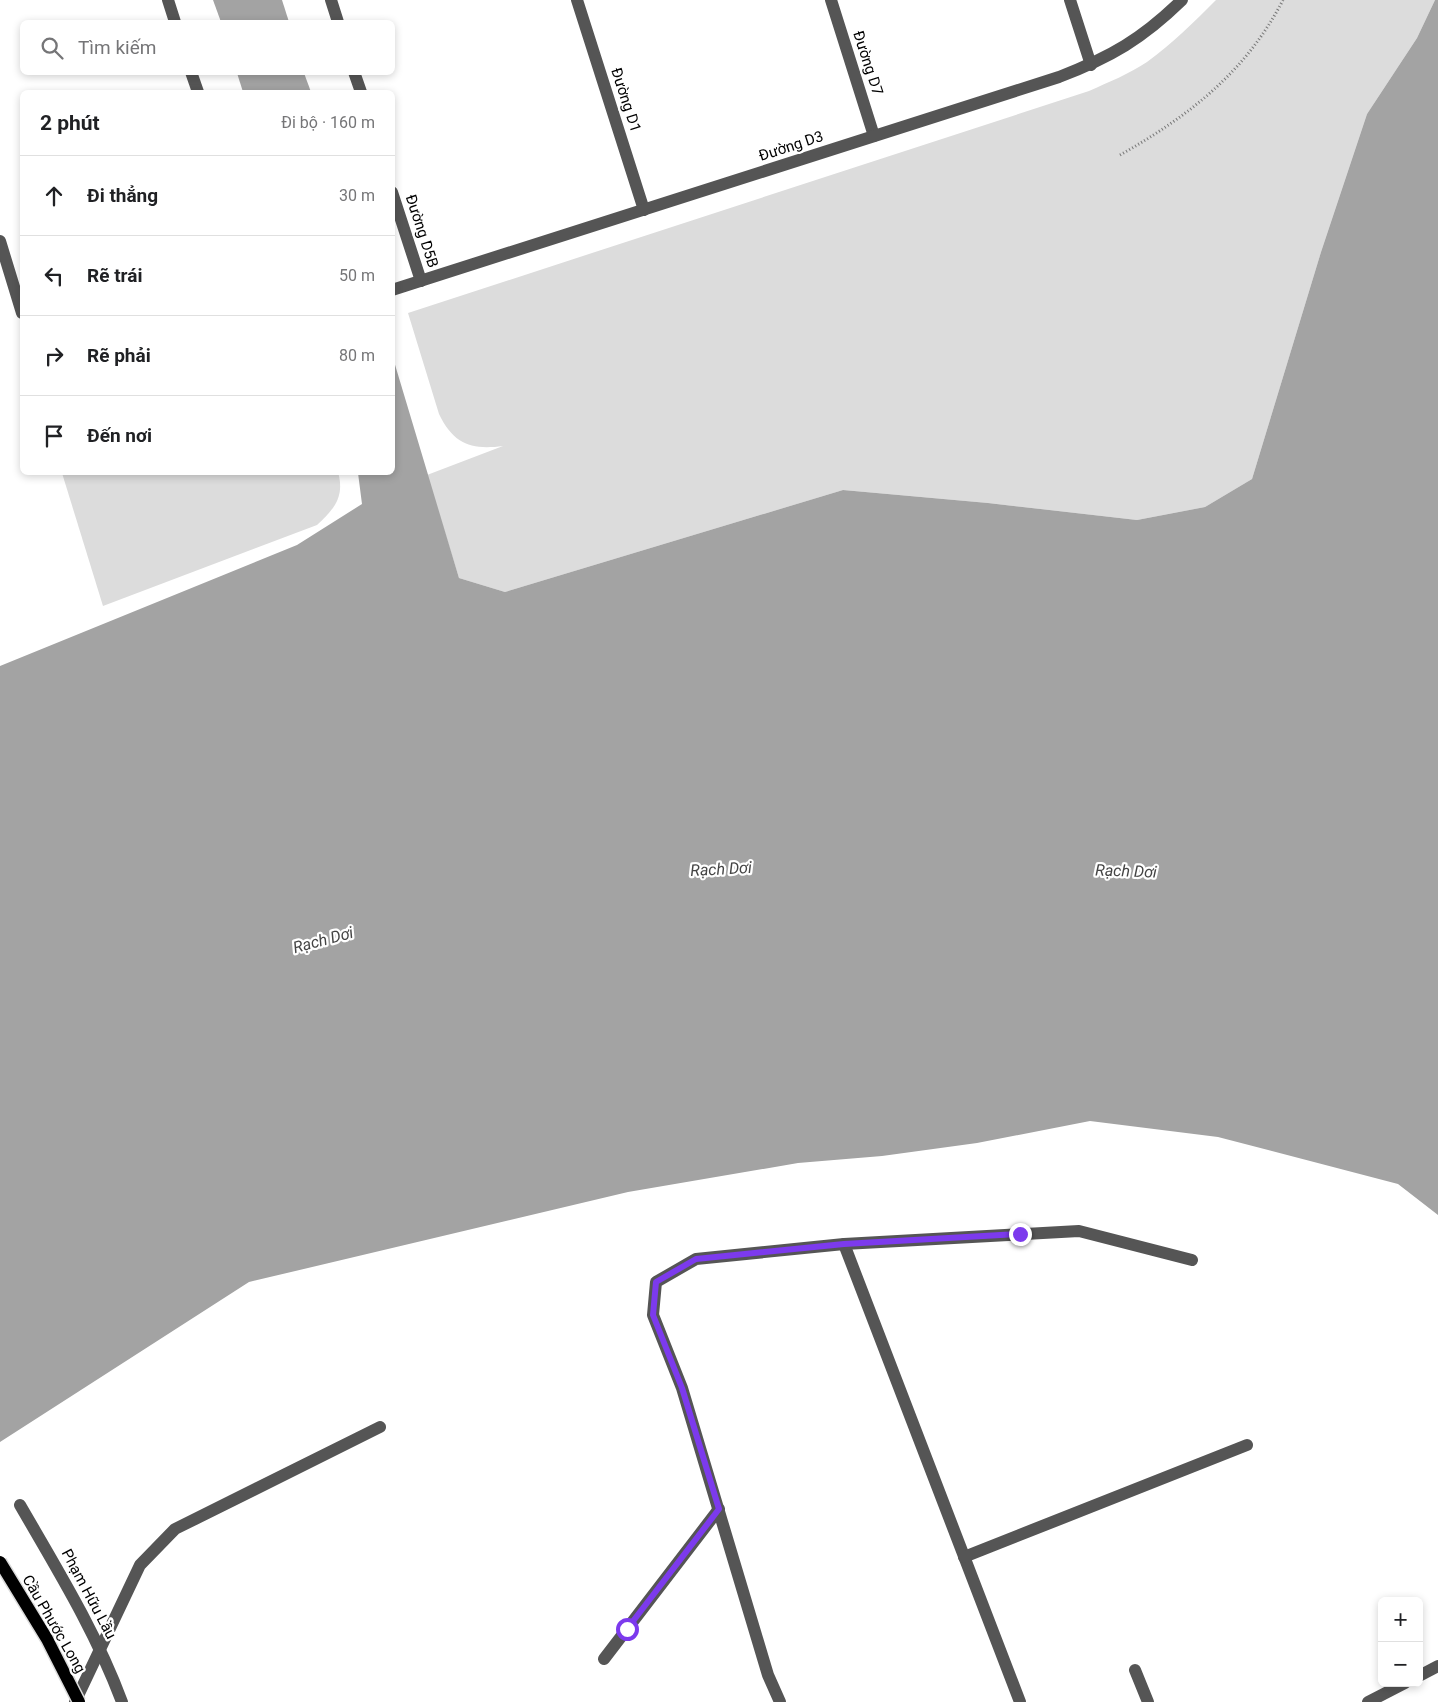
<!DOCTYPE html>
<html lang="vi">
<meta charset="utf-8">
<style>
:root{--surface:#fff;--page:#f6f6f6;--text:#202124;--muted:#757577;--line:#e0e0e0}
body{margin:0;font-family:Roboto,sans-serif;background:var(--page);color:var(--text)}
.controls{position:absolute;right:15px;bottom:15px;display:grid;overflow:hidden;border-radius:8px;box-shadow:0 2px 8px #0003}
.controls button{width:45px;height:45px;display:grid;place-items:center;padding:0;border:0;border-bottom:1px solid var(--line);background:var(--surface);color:var(--text);font:25px sans-serif}
.stop{position:absolute;width:15px;height:15px;margin:-11px;border:4px solid #7c3aed;border-radius:50%;background:#fff}
.stop.end{background:#7c3aed;border-color:#fff;box-shadow:0 1px 5px #0008}
.list{margin:0;padding:0;list-style:none}
h2{display:flex;justify-content:space-between;align-items:center;height:65px;margin:0;padding:0 20px;font-size:21px}
h2 small{font-size:16px;font-weight:400;color:var(--muted)}
.list li{display:grid;grid-template-columns:32px 1fr auto;gap:15px;align-items:center;box-sizing:border-box;height:80px;padding:0 20px;border-top:1px solid var(--line)}
.list b{display:block;font-size:19px;white-space:nowrap}
.list em{font-size:16px;font-style:normal;color:var(--muted)}
.icon{flex:none;width:28px;height:28px;fill:none;stroke:currentColor;stroke-width:2;stroke-linecap:round;stroke-linejoin:round}
.map{position:relative;flex:none;width:1438px;height:1702px;overflow:hidden}
.search{position:absolute;background:var(--surface);box-shadow:0 2px 8px #0003;left:20px;top:20px;width:375px;height:55px;display:flex;align-items:center;gap:12px;box-sizing:border-box;padding:0 18px;border-radius:8px;color:var(--muted);font-size:19px}
.panel{position:absolute;background:var(--surface);box-shadow:0 2px 8px #0003;left:20px;top:90px;width:375px;height:385px;border-radius:8px}
.map>svg:first-child{display:block}
.green{fill:#dcdcdc}
.water{fill:#a3a3a3}
.lines{fill:none;stroke-linecap:round;stroke-linejoin:round}
.path{stroke:#777;stroke-width:3;stroke-dasharray:1 2.5;stroke-linecap:butt}
.minor{stroke:#555;stroke-width:12}
.major-bridge-casing{stroke:#dbdbdb;stroke-width:15;stroke-linecap:butt}
.major-bridge{stroke:#000;stroke-width:12}
.route{stroke:#7c3aed;stroke-width:6}
.labels{text-anchor:middle;dominant-baseline:central;stroke-width:4.5;stroke-linejoin:round;paint-order:stroke}
.street-label{font-size:15px;fill:#000;stroke:#fff}
.water-label{font-size:16px;font-style:italic;fill:#444;stroke:#fff}
</style>
<div class="map">
<svg width="1438" height="1702" viewBox="0 0 1438 1702">
<rect width="100%" height="100%" fill="#fff"/>
<!-- green -->
<g class="green">
<path d="M 1216,0 L 1435,0 L 1417,38 L 1367,114 L 1321,252 L 1252,479 L 1205,507 L 1137,520 L 988,503 L 843,490 L 505,592 L 459,578 L 427,475 L 503,446 C 472,450 454,445 439,414 L 408,313 L 1089,91 C 1109,82 1129,74 1147,62 C 1172,44 1194,22 1216,0 Z"/>
<path d="M 338,472 C 345,497 334,509 317,525 L 103,606 L 62,473 Z"/>
</g>
<!-- water -->
<g class="water">
<polygon points="213,0 282,0 289,22 221,22"/>
<polygon points="1435,0 1438,0 1438,1215 1398,1184 1218,1137 1090,1121 977,1143 882,1156 798,1163 628,1192 249,1282 0,1442 0,666 297,545 362,504 358,473 392,472 393,358 459,578 505,592 843,490 988,503 1137,520 1205,507 1252,479 1321,252 1367,114 1417,38"/>
<polygon points="237,73 304,73 311,92 243,92"/>
</g>
<g class="lines">
<!-- path -->
<path class="path" d="M 1120,155 C 1189,116 1246,72 1283,0"/>
<!-- minor -->
<g class="minor">
<polyline points="168,0 175,22"/>
<polyline points="331,0 338,22"/>
<polyline points="577,0 644,210"/>
<polyline points="831,0 874,136"/>
<polyline points="1070,0 1091,65"/>
<polyline points="191,72 198,92"/>
<polyline points="354,72 361,92"/>
<polyline points="392,192 421,281"/>
<polyline points="0,241 22,313"/>
<path d="M 392,290 L 1059,77 C 1111,57 1142,39 1182,0"/>
<polyline points="844,1244 1020,1702"/>
<path d="M 20,1505 C 57,1569 96,1632 122,1702"/>
<polyline points="964,1557 1247,1445"/>
<polyline points="604,1659 719,1509"/>
<polyline points="1135,1670 1148,1702"/>
<polyline points="1419,1676 1438,1666"/>
<polyline points="75,1702 140,1565 175,1529 380,1427"/>
<polyline points="780,1702 768,1675 682,1388 653,1315 656,1282 696,1259 844,1244 1079,1231 1192,1260"/>
<polyline points="1368,1702 1405,1683"/>
</g>
<!-- major-bridge casing -->
<g class="major-bridge-casing">
<polyline id="major-bridge" points="0,1562 47,1639 79,1702"/>
</g>
<!-- major-bridge -->
<use href="#major-bridge" class="major-bridge"/>
</g>
<g class="lines">
<!-- route -->
<polyline class="route" points="627,1629 719,1509 682,1388 653,1315 656,1282 696,1259 844,1244 1020,1234"/>
</g>
<g class="labels">
<!-- street labels -->
<g class="street-label">
<text transform="translate(868 63) rotate(72)">Đường D7</text>
<text transform="translate(626 100) rotate(72)">Đường D1</text>
<text transform="translate(791 146) rotate(-18)">Đường D3</text>
<text transform="translate(422 231) rotate(72)">Đường D5B</text>
<text transform="translate(89 1594) rotate(62)">Phạm Hữu Lầu</text>
<text transform="translate(54 1624) rotate(60)">Cầu Phước Long</text>
</g>
<!-- water labels -->
<g class="water-label">
<text transform="translate(721 869) rotate(-3)">Rạch Dơi</text>
<text transform="translate(1126 871) rotate(2)">Rạch Dơi</text>
<text transform="translate(323 940) rotate(-15)">Rạch Dơi</text>
</g>
</g>
</svg>
<div class="controls">
<button>+</button>
<button>−</button>
</div>
<div class="stop" style="left:627px;top:1629px"></div>
<div class="stop end" style="left:1020px;top:1234px"></div>
<div class="search"><svg class="icon" aria-label="search" viewBox="0 0 24 24"><circle cx="10" cy="10" r="6"/><path d="M15 15l6 6"/></svg>Tìm kiếm</div>
<section class="panel">
<h2>2 phút<small>Đi bộ · 160 m</small></h2>
<ul class="list">
<li><svg class="icon" aria-label="ahead" viewBox="0 0 24 24"><path d="M12 20V5M6 11l6-6 6 6"/></svg><div><b>Đi thẳng</b></div><em>30 m</em></li>
<li><svg class="icon" aria-label="left" viewBox="0 0 24 24"><path d="M17 20v-9H6M10 6l-5 5 5 5"/></svg><div><b>Rẽ trái</b></div><em>50 m</em></li>
<li><svg class="icon" aria-label="right" viewBox="0 0 24 24"><path d="M7 20v-9h11M14 6l5 5-5 5"/></svg><div><b>Rẽ phải</b></div><em>80 m</em></li>
<li><svg class="icon" aria-label="arrive" viewBox="0 0 24 24"><path d="M6 21V4h12l-3 4 3 4H6"/></svg><div><b>Đến nơi</b></div></li>
</ul>
</section>
</div>
